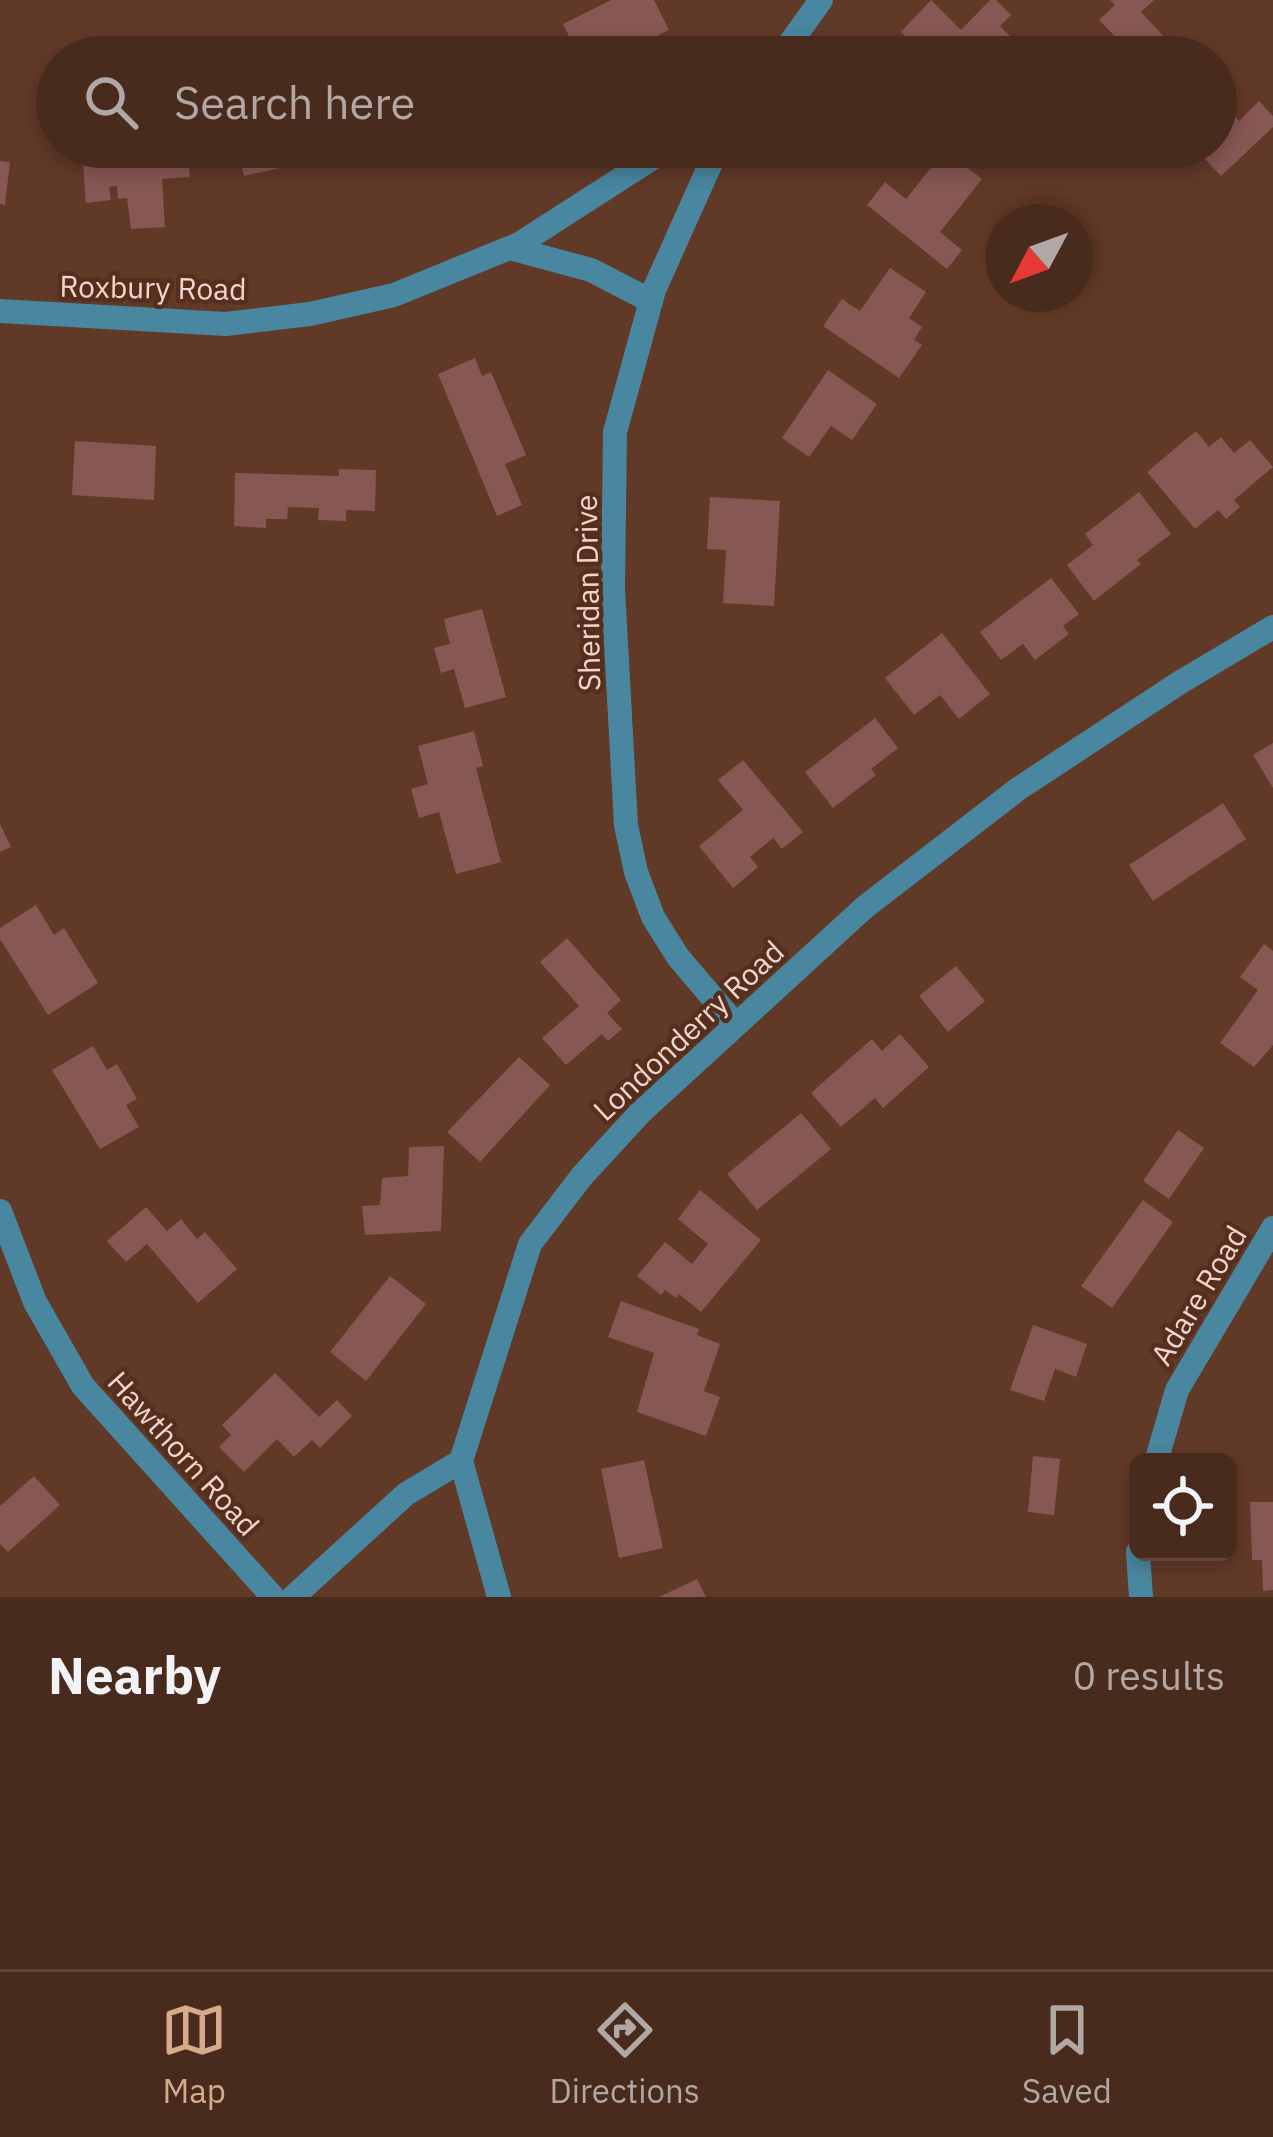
<!DOCTYPE html>
<style>
:root{--surface:#492b1d;--page:#503326;--text:#f1f3f6;--muted:#b1a7a4;--line:#61473b;--accent:#d6ab8b}
body{margin:0;font-family:"IBM Plex Sans",sans-serif;background:var(--page);color:var(--text)}
.controls{position:absolute;right:36px;bottom:36px;display:grid;overflow:hidden;border-radius:18px;box-shadow:0 6px 18px #0003}
.controls button{width:108px;height:108px;display:grid;place-items:center;padding:0;border:0;border-bottom:3px solid var(--line);background:var(--surface);color:var(--text);font:60px sans-serif}
.compass{position:absolute;left:985px;top:204px;width:108px;height:108px;border-radius:50%;background:var(--surface);box-shadow:0 6px 18px #0003;rotate:229deg}
.list{margin:0;padding:0;list-style:none}
h2{display:flex;justify-content:space-between;align-items:center;height:156px;margin:0;padding:0 48px;font-size:51px}
h2 small{font-size:39px;font-weight:400;color:var(--muted)}
.icon{flex:none;width:66px;height:66px;fill:none;stroke:currentColor;stroke-width:2;stroke-linecap:round;stroke-linejoin:round}
.map{position:relative;flex:none;width:1273px;height:1597px;overflow:hidden}
.search{position:absolute;background:var(--surface);box-shadow:0 6px 18px #0003;left:36px;right:36px;top:36px;height:132px;display:flex;align-items:center;gap:30px;box-sizing:border-box;padding:0 42px;border-radius:66px;color:var(--muted);font-size:45px}
.sheet{height:372px;background:var(--surface)}
nav{display:flex;justify-content:space-around;align-items:center;box-sizing:border-box;height:168px;border-top:3px solid var(--line);background:var(--surface);font-size:33px;color:var(--muted)}
nav a{display:grid;justify-items:center;gap:6px}
nav .on{color:var(--accent)}
.map>svg:first-child{display:block}
.building{fill:#875754}
.lines{fill:none;stroke-linecap:round;stroke-linejoin:round}
.street{stroke:#48879f;stroke-width:24}
.labels{text-anchor:middle;dominant-baseline:central;stroke-width:9;stroke-linejoin:round;paint-order:stroke}
.street-label{font-size:30px;fill:#f0d6cc;stroke:#552e1d}
</style>
<div class="map">
<svg width="1273" height="1597" viewBox="0 0 1273 1597">
<rect width="100%" height="100%" fill="#613927"/>
<!-- building -->
<g class="building">
<polygon points="611,0 654,0 669,30 616,57 552,57 550,53 572,42 563,24"/>
<polygon points="931,0 961,30 990,0 996,0 1011,15 1000,26 1024,50 1017,57 926,57 901,32"/>
<polygon points="1110,0 1154,0 1141,12 1168,41 1151,57 1135,57 1099,20 1115,5"/>
<polygon points="1216,97 1239,121 1259,101 1273,116 1273,127 1221,176 1194,147 1216,147"/>
<polygon points="187,147 190,177 162,179 165,227 131,229 127,198 118,199 117,186 109,187 111,200 86,203 83,163 111,162 110,149"/>
<polygon points="237,147 355,147 356,151 244,176"/>
<polygon points="945,150 982,179 940,232 962,250 947,269 867,205 885,182 906,199"/>
<polygon points="0,161 10,162 5,205 0,204"/>
<polygon points="890,268 926,292 909,318 922,327 914,340 922,345 899,378 823,326 842,299 860,311"/>
<polygon points="475,358 482,376 491,372 526,455 505,464 522,505 497,516 438,374"/>
<polygon points="828,370 877,404 852,440 831,426 809,457 782,438"/>
<polygon points="1196,431 1209,447 1221,437 1234,453 1250,440 1273,467 1234,500 1240,507 1226,519 1218,510 1195,529 1147,472"/>
<polygon points="75,441 156,446 154,500 72,495"/>
<polygon points="339,469 376,470 375,511 346,510 346,521 318,520 319,508 288,507 287,519 266,519 266,528 234,526 235,473 339,476"/>
<polygon points="1139,492 1171,534 1137,560 1141,564 1094,601 1067,565 1093,545 1085,534"/>
<polygon points="710,497 780,501 774,606 723,603 726,550 707,549"/>
<polygon points="1051,578 1079,614 1063,626 1069,634 1035,660 1023,644 1001,660 980,632"/>
<polygon points="482,609 506,697 465,708 454,669 441,673 434,648 450,644 444,619"/>
<polygon points="942,633 990,694 959,719 940,695 914,715 885,678"/>
<polygon points="875,718 898,748 871,769 876,775 833,808 805,772"/>
<polygon points="474,731 483,766 476,768 501,862 456,874 439,812 419,818 411,789 428,784 418,746"/>
<polygon points="1273,743 1273,788 1253,755"/>
<polygon points="743,760 803,832 782,849 773,838 750,857 758,867 733,888 699,846 743,810 718,780"/>
<polygon points="1223,803 1246,839 1153,901 1129,865"/>
<polygon points="0,824 11,847 0,852"/>
<polygon points="36,905 54,935 64,928 98,983 48,1015 0,939 0,928"/>
<polygon points="567,938 621,1000 607,1013 622,1029 608,1041 602,1034 566,1065 542,1038 579,1006 540,962"/>
<polygon points="1264,944 1273,951 1273,1045 1254,1067 1220,1043 1258,990 1240,977"/>
<polygon points="956,966 985,1001 948,1032 919,996"/>
<polygon points="900,1034 929,1067 883,1108 875,1098 841,1127 811,1093 872,1039 882,1051"/>
<polygon points="93,1046 107,1070 117,1064 137,1099 126,1105 139,1127 100,1149 52,1070"/>
<polygon points="519,1057 550,1085 480,1162 447,1132"/>
<polygon points="801,1113 831,1149 757,1210 727,1174"/>
<polygon points="1178,1130 1204,1148 1169,1199 1143,1181"/>
<polygon points="444,1146 441,1231 365,1235 362,1206 380,1205 382,1178 408,1176 409,1147"/>
<polygon points="700,1190 761,1240 701,1312 679,1294 676,1298 665,1290 661,1295 637,1276 665,1242 692,1264 708,1244 678,1219"/>
<polygon points="1143,1200 1173,1222 1112,1308 1081,1286"/>
<polygon points="146,1207 167,1231 181,1219 197,1239 205,1232 237,1269 198,1303 147,1244 126,1262 107,1241"/>
<polygon points="390,1276 426,1304 366,1381 330,1352"/>
<polygon points="621,1301 699,1329 697,1335 720,1344 704,1391 720,1397 706,1436 637,1412 654,1353 608,1337"/>
<polygon points="1033,1325 1087,1344 1076,1377 1055,1369 1044,1401 1010,1390"/>
<polygon points="275,1373 319,1417 337,1400 352,1416 320,1448 312,1440 294,1457 277,1439 244,1472 219,1447 231,1435 222,1425"/>
<polygon points="1033,1456 1060,1459 1054,1515 1028,1512"/>
<polygon points="644,1460 663,1548 619,1558 601,1469"/>
<polygon points="34,1476 60,1505 8,1552 0,1544 0,1506"/>
<polygon points="1250,1502 1273,1502 1273,1590 1263,1591 1262,1560 1252,1560"/>
<polygon points="697,1579 706,1597 659,1597"/>
</g>
<g class="lines">
<!-- street -->
<g class="street">
<polyline points="780,57 821,0"/>
<polyline points="718,147 654,290 615,432 613,589 626,825 636,872 653,917 678,957 735,1024"/>
<polyline points="510,248 591,270 651,301"/>
<polyline points="0,311 226,324 310,314 394,295 519,244 670,147"/>
<polyline points="0,1211 35,1302 83,1386 273,1597"/>
<polyline points="461,1461 499,1597"/>
<polyline points="1156,1462 1177,1390 1273,1228"/>
<polyline points="1138,1552 1141,1597"/>
<polyline points="293,1597 406,1494 461,1461 530,1244 582,1176 640,1113 865,907 1018,789 1179,683 1273,627"/>
</g>
</g>
<g class="labels">
<!-- street labels -->
<g class="street-label">
<text transform="translate(153 287) rotate(1)">Roxbury Road</text>
<text transform="translate(587 593) rotate(-91)">Sheridan Drive</text>
<text transform="translate(688 1030) rotate(-43)">Londonderry Road</text>
<text transform="translate(1198 1295) rotate(-59)">Adare Road</text>
<text transform="translate(184 1453) rotate(48)">Hawthorn Road</text>
</g>
</g>
</svg>
<div class="controls">
<button><svg class="icon" aria-label="locate" viewBox="0 0 24 24"><circle cx="12" cy="12" r="6"/><path d="M12 2v4M12 18v4M2 12h4M18 12h4"/></svg></button>
</div>
<svg class="compass" viewBox="-18 -18 36 36"><path d="M0-13l5 13h-10z" fill="#e53935"/><path d="M0 13l5-13h-10z" fill="#b1a7a4"/></svg>
<div class="search"><svg class="icon" aria-label="search" viewBox="0 0 24 24"><circle cx="10" cy="10" r="6"/><path d="M15 15l6 6"/></svg>Search here</div>
</div>
<section class="sheet">
<h2>Nearby<small>0 results</small></h2>
<ul class="list">
</ul>
</section>
<nav>
<a class="on"><svg class="icon" aria-label="map" viewBox="0 0 24 24"><path d="M3 6l6-2 6 2 6-2v14l-6 2-6-2-6 2zM9 4v14M15 6v14"/></svg>Map</a>
<a><svg class="icon" aria-label="directions" viewBox="0 0 24 24"><path d="M12 3l9 9-9 9-9-9zM9 14v-3h6M13 9l2 2-2 2"/></svg>Directions</a>
<a><svg class="icon" aria-label="saved" viewBox="0 0 24 24"><path d="M7 4h10v16l-5-4-5 4z"/></svg>Saved</a>
</nav>
